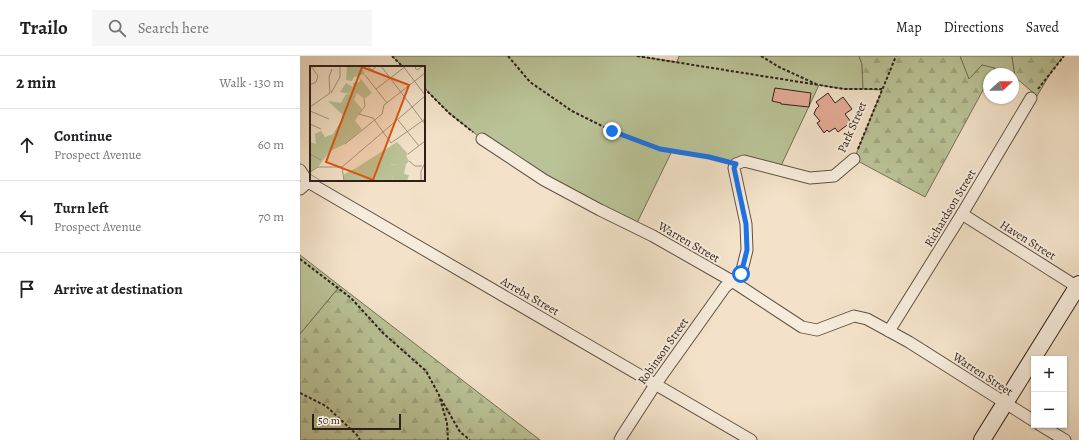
<!DOCTYPE html>
<meta charset="utf-8">
<style>
:root{--surface:#fff;--page:#f6f6f6;--text:#202124;--muted:#757577;--line:#e0e0e0}
body{margin:0;font-family:Alegreya,serif;background:var(--page);color:var(--text)}
.controls{position:absolute;right:12px;bottom:12px;display:grid;overflow:hidden;border-radius:0px;box-shadow:0 1px 3px #0004}
.controls button{width:36px;height:36px;display:grid;place-items:center;padding:0;border:0;border-bottom:1px solid var(--line);background:var(--surface);color:var(--text);font:20px sans-serif}
.compass{position:absolute;left:683px;top:12px;width:36px;height:36px;border-radius:50%;background:var(--surface);box-shadow:0 1px 3px #0004;rotate:69deg}
.scale{position:absolute;left:12px;bottom:10px;width:89px;box-sizing:border-box;padding-left:4px;border:2px solid #2e1f1a;border-top:0;font-size:11px;line-height:14px;white-space:nowrap;color:#2e1f1a;-webkit-text-stroke:3px #f7ecdc;paint-order:stroke}
.stop{position:absolute;width:12px;height:12px;margin:-9px;border:3px solid #1a73e8;border-radius:50%;background:#fff}
.stop.end{background:#1a73e8;border-color:#fff;box-shadow:0 1px 4px #0008}
.list{margin:0;padding:0;list-style:none}
h2{display:flex;justify-content:space-between;align-items:center;height:52px;margin:0;padding:0 16px;font-size:17px}
h2 small{font-size:13px;font-weight:400;color:var(--muted)}
.list li{display:grid;grid-template-columns:26px 1fr auto;gap:12px;align-items:center;box-sizing:border-box;height:72px;padding:0 16px;border-top:1px solid var(--line)}
.list b{display:block;font-size:15px;white-space:nowrap}
.list p{margin:0;font-size:13px;white-space:nowrap;color:var(--muted)}
.list em{font-size:13px;font-style:normal;color:var(--muted)}
.icon{flex:none;width:22px;height:22px;fill:none;stroke:currentColor;stroke-width:2;stroke-linecap:round;stroke-linejoin:round}
.map{position:relative;flex:none;width:779px;height:384px;overflow:hidden}
header{display:flex;align-items:center;gap:24px;box-sizing:border-box;height:56px;padding:0 20px;background:var(--surface);border-bottom:1px solid var(--line)}
header strong{font-size:19px}
nav{display:flex;gap:22px;margin-inline-start:auto;font-size:14px}
.search{width:280px;height:36px;background:var(--page);display:flex;align-items:center;gap:10px;box-sizing:border-box;padding:0 14px;border-radius:0px;color:var(--muted);font-size:15px}
main{display:flex}
aside{flex:1;background:var(--surface)}
.map>svg:first-child{display:block}
.green{fill:#bac397;stroke:#747158}
.forest{fill:url(#forest-firs);stroke:#747158}
.building{fill:#e4aa96;stroke:#2e1f1a}
.lines{fill:none;stroke-linecap:round;stroke-linejoin:round}
.minor-casing{stroke:#5f5046;stroke-width:13}
.secondary-casing{stroke:#2e1f1a;stroke-width:18}
.path{stroke:#2e1f1a;stroke-width:2;stroke-dasharray:3 2;stroke-linecap:butt}
.minor{stroke:#f7ecdc;stroke-width:11}
.secondary{stroke:#f7ecdc;stroke-width:16}
.route{stroke:#1a73e8;stroke-width:5}
.labels{text-anchor:middle;dominant-baseline:central;stroke-width:4;stroke-linejoin:round;paint-order:stroke}
.street-label{font-size:12px;fill:#2e1f1a;stroke:#f7ecdc}
.inset-road{fill:none;stroke:#a49483;stroke-width:1}
.view{fill:#df560d;fill-opacity:0.15;stroke:#df560d;stroke-width:2}
.inset-edge{fill:none;stroke:#2e1f1a;stroke-width:2}
</style>
<header>
<strong>Trailo</strong>
<div class="search"><svg class="icon" aria-label="search" viewBox="0 0 24 24"><circle cx="10" cy="10" r="6"/><path d="M15 15l6 6"/></svg>Search here</div>
<nav><a>Map</a><a>Directions</a><a>Saved</a></nav>
</header>
<main>
<aside>
<h2>2 min<small>Walk · 130 m</small></h2>
<ul class="list">
<li><svg class="icon" aria-label="ahead" viewBox="0 0 24 24"><path d="M12 20V5M6 11l6-6 6 6"/></svg><div><b>Continue</b><p>Prospect Avenue</p></div><em>60 m</em></li>
<li><svg class="icon" aria-label="left" viewBox="0 0 24 24"><path d="M17 20v-9H6M10 6l-5 5 5 5"/></svg><div><b>Turn left</b><p>Prospect Avenue</p></div><em>70 m</em></li>
<li><svg class="icon" aria-label="arrive" viewBox="0 0 24 24"><path d="M6 21V4h12l-3 4 3 4H6"/></svg><div><b>Arrive at destination</b></div></li>
</ul>
</aside>
<div class="map">
<svg width="779" height="384" viewBox="0 0 779 384">
<defs>
<pattern id="forest-firs" width="22" height="20" patternUnits="userSpaceOnUse"><rect width="22" height="20" fill="#bac397"/><path d="M5 1l3.5 6h-7zM16 11l3.5 6h-7z" fill="#a0a782"/></pattern>
</defs>
<rect width="100%" height="100%" fill="#f3e2c9"/>
<filter id="stains"><feTurbulence type="fractalNoise" baseFrequency=".005" numOctaves="4"/><feColorMatrix values="0 0 0 0 .2 0 0 0 0 .09 0 0 0 0 .02 0 0 0 .5 -.17"/></filter>
<radialGradient id="worn" r=".72"><stop offset=".6" stop-color="#630" stop-opacity="0"/><stop offset="1" stop-color="#630" stop-opacity=".3"/></radialGradient>
<!-- green -->
<g class="green">
<polygon points="92,0 337,0 377,6 379,0 559,0 562,8 563,33 544,33 519,29 479,114 436,108 409,101 372,95 335,171 182,83 149,57 124,32 124,11 103,11"/>
<path d="M 660,0 L 712,0 L 715,21 L 713,20 L 713,18 C 705,18 691,11 682,9 L 669,24 Z"/>
<polygon points="0,199 40,230 0,278"/>
</g>
<!-- forest -->
<g class="forest">
<polygon points="559,0 660,0 669,23 682,9 695,12 692,18 689,18 689,23 625,141 554,103 582,34 563,33 562,8"/>
<polygon points="712,0 764,0 753,13 737,40 715,21"/>
<polygon points="40,230 240,384 0,384 0,278"/>
</g>
<!-- building -->
<g class="building">
<polygon points="475,32 511,37 509,51 481,48 481,47 472,45"/>
<polygon points="528,37 535,47 543,41 552,53 545,58 551,66 538,76 535,72 529,76 527,74 524,77 517,67 520,65 514,58 516,53 519,50 516,46"/>
</g>
<g class="lines">
<!-- minor casing -->
<g class="minor-casing">
<g id="minor">
<polyline points="182,83 244,124 300,154 353,180 432,225 502,271 517,274 554,260 567,263 609,286 734,365"/>
<polyline points="0,114 8,126 451,384"/>
<polyline points="0,133 8,126"/>
<polyline points="662,158 779,232"/>
<polyline points="589,275 662,158 731,42"/>
<polyline points="740,369 765,384"/>
<polyline points="320,384 322,380 355,329 425,231 441,218 447,194 446,168 434,112 436,108 444,105 510,122 534,120 554,103"/>
</g>
</g>
<!-- secondary casing -->
<g class="secondary-casing">
<polyline id="secondary" points="682,384 779,228"/>
</g>
<!-- path -->
<g class="path">
<polyline points="92,0 103,11"/>
<polyline points="208,0 230,26 272,55 312,75 360,93 409,101 426,105"/>
<polyline points="337,0 544,33 582,33"/>
<polyline points="461,0 479,11 516,28"/>
<polyline points="124,32 149,57 173,76"/>
<polyline points="738,33 764,0"/>
<polyline points="558,93 596,0"/>
<polyline points="0,203 51,242 83,277 126,315 139,339 147,367 148,384"/>
<polyline points="0,337 26,350 57,379 60,384"/>
<polyline points="141,343 160,376 170,384"/>
</g>
<!-- minor -->
<use href="#minor" class="minor"/>
<!-- secondary -->
<use href="#secondary" class="secondary"/>
</g>
<g class="lines">
<!-- route -->
<polyline class="route" points="312,75 360,93 409,101 436,108 434,112 446,168 447,194 441,218"/>
</g>
<g class="labels">
<!-- street labels -->
<g class="street-label">
<text transform="translate(552 71) rotate(-66)">Park Street</text>
<text transform="translate(650 152) rotate(-59)">Richardson Street</text>
<text transform="translate(728 184) rotate(32)">Haven Street</text>
<text transform="translate(389 186) rotate(30)">Warren Street</text>
<text transform="translate(230 240) rotate(30)">Arreba Street</text>
<text transform="translate(363 295) rotate(-55)">Robinson Street</text>
<text transform="translate(683 318) rotate(33)">Warren Street</text>
</g>
</g>
<!-- overview -->
<g transform="translate(10 10)">
<rect width="115" height="115" fill="#f3e2c9"/>
<path d="M 36,28 L 46,29 L 44,34 L 52,43 L 45,55 L 52,63 L 35,78 L 20,85 L 8,101 L 0,106 L 0,76 L 6,78 L 5,68 L 11,65 L 15,71 L 23,68 L 34,50 L 18,35 L 31,37 ZM 79,98 L 86,99 L 86,115 L 82,115 L 83,111 L 73,105 ZM 46,102 L 54,115 L 34,115 L 34,108 Z" fill="#bac397"/>
<path d="M 37,0 L 51,0 L 55,8 L 44,11 L 42,15 L 36,14 ZM 50,12 L 62,27 L 54,33 L 47,27 L 46,29 L 30,26 L 36,17 L 43,21 L 43,17 L 50,16 ZM 87,76 L 98,88 L 96,90 L 99,95 L 96,98 L 94,108 L 99,109 L 97,115 L 86,115 L 86,99 L 80,98 L 81,103 L 74,105 L 83,111 L 82,115 L 54,115 L 46,102 Z" fill="#bac397"/>
<path class="inset-road" d="M 57,0 L 62,4 L 67,0M 71,0 L 115,58M 93,0 L 115,29M 107,0 L 105,2 L 107,4 L 113,0M 55,9 L 77,37M 0,19 L 6,16 L 8,10 L 1,0M 66,23 L 96,0M 21,27 L 30,11 L 30,0M 54,33 L 55,40 L 49,48 L 63,52 L 81,77 L 115,53M 0,41 L 20,27 L 19,11 L 22,3M 0,45 L 19,53M 88,54 L 109,80M 0,58 L 11,63M 35,78 L 72,48 L 74,39 L 115,7M 0,88 L 11,94M 98,88 L 115,75M 99,95 L 105,100 L 112,100M 32,101 L 34,115M 0,106 L 8,101 L 32,101 L 115,30M 0,108 L 11,115M 111,115 L 111,105 L 115,97"/>
<path class="view" d="M 52,1 L 99,19 L 63,114 L 16,96 Z"/>
<rect width="115" height="115" class="inset-edge"/>
</g>
<rect width="100%" height="100%" filter="url(#stains)"/>
<rect width="100%" height="100%" fill="url(#worn)"/>
</svg>
<div class="controls">
<button>+</button>
<button>−</button>
</div>
<svg class="compass" viewBox="-18 -18 36 36"><path d="M0-13l5 13h-10z" fill="#e53935"/><path d="M0 13l5-13h-10z" fill="#757577"/></svg>
<div class="scale">50 m</div>
<div class="stop" style="left:441px;top:218px"></div>
<div class="stop end" style="left:312px;top:75px"></div>
</div>
</main>
